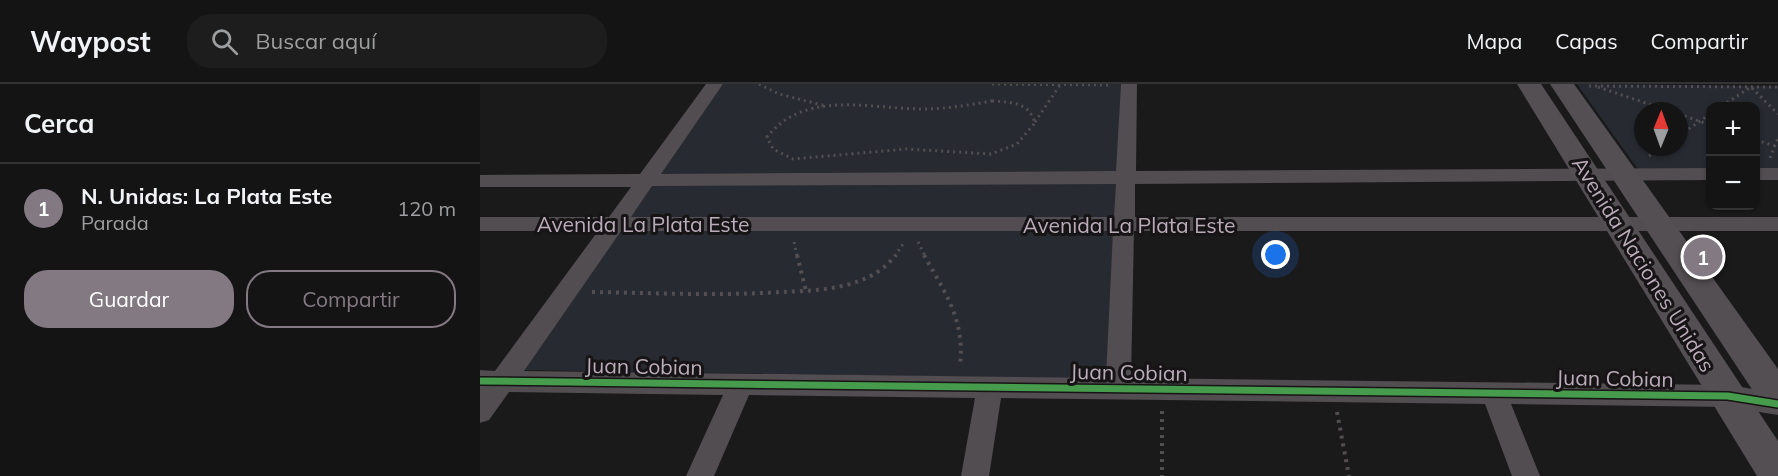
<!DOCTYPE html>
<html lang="es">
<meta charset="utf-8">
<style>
:root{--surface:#141414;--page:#1d1d1d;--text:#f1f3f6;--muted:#9d9ea0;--line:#333334;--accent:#837982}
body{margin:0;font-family:Mulish,sans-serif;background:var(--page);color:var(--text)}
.controls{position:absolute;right:18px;top:18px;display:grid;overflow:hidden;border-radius:12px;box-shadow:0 2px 4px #0004}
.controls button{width:54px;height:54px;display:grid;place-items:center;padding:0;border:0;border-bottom:2px solid var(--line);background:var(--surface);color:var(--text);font:30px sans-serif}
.compass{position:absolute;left:1154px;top:18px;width:54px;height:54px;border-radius:50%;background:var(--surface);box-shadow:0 2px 4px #0004;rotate:1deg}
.you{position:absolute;left:796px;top:171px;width:21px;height:21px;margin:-15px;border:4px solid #fff;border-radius:50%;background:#1a73e8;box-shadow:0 0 0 9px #1a73e833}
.badge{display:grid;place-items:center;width:39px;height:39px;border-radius:50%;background:var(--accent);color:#fff;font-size:20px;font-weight:700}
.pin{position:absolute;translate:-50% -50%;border:3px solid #fff;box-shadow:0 2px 6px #0006}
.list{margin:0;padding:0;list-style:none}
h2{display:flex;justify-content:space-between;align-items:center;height:78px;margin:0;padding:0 24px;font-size:26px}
h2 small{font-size:20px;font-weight:400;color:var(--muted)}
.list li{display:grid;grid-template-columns:39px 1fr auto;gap:18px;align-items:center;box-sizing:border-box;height:90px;padding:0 24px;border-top:2px solid var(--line)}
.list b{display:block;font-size:22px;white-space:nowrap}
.list p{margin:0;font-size:20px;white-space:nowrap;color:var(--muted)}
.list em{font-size:20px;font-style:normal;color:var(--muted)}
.actions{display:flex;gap:12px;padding:18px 24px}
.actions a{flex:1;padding:14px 0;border:2px solid var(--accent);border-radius:24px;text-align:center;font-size:21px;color:var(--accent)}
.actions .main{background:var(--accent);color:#fff}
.icon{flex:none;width:33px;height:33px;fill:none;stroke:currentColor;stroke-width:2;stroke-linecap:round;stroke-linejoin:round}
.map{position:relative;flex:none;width:1298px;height:392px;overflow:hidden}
header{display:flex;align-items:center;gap:36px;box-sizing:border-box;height:84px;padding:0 30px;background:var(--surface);border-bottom:2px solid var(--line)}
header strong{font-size:28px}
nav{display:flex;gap:33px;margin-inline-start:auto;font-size:21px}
.search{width:420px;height:54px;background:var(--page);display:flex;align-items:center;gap:15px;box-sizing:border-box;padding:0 21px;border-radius:24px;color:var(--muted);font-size:22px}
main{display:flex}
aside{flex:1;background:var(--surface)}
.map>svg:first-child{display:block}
.green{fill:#272a31;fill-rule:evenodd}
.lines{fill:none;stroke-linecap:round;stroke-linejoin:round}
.path-far1{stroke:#524e51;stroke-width:3;stroke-dasharray:2 4;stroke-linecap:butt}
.path{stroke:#524e51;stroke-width:4;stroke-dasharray:3 5;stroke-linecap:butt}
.minor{fill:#514d50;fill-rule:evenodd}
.secondary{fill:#534f52;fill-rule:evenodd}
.cycleway-casing{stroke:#171416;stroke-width:10}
.cycleway{stroke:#469c4c;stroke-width:7}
.labels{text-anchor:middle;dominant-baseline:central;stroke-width:6;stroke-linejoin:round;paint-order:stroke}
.street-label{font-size:21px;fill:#bbacb9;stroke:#171416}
</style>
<header>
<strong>Waypost</strong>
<div class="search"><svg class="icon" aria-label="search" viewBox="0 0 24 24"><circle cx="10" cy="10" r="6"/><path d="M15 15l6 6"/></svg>Buscar aquí</div>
<nav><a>Mapa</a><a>Capas</a><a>Compartir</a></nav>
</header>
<main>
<aside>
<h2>Cerca<small></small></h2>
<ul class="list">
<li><span class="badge">1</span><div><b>N. Unidas: La Plata Este</b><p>Parada</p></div><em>120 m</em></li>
</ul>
<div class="actions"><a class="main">Guardar</a><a>Compartir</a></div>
</aside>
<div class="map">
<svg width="1298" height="392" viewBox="0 0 1298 392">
<rect width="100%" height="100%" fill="#1b1a1b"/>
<!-- green -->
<g class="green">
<polygon points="243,0 641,0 628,295 40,286"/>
<path d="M 1097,0 L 1298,2 L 1298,87 L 1276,87 L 1276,22 L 1230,22 L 1230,86 L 1158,85 ZM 1163,27 L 1199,27 L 1199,63 L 1163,63 Z"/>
</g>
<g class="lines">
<!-- path-far1 -->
<g class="path-far1">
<polyline points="279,0 299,10 346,22"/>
<polyline points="512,0 631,1"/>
<polyline points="1109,2 1298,3"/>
<polyline points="1118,3 1189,27"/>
<path d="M 512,17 C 531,18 549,18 555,39 L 537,60 L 511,70 L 426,65 L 313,75 L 293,65 L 287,53 C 325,5 391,25 443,25 C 466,25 489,21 512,17 Z"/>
<polyline points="1242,22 1271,3 1298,30"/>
<polyline points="1199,30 1230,41"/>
<polyline points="555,38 580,1"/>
<polyline points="1199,52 1230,30"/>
<polyline points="1276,56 1295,62"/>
<polyline points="1169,72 1183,63"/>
<polyline points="1290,74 1298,54"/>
<polyline points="314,158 317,172"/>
<polyline points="438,158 445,172"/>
<polyline points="415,172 425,157"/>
</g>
<!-- path -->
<g class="path">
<polyline points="317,171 326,207"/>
<path d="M 444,171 C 465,209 485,235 480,281"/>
<path d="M 112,208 C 175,209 238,212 302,208 C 327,207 355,206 379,197 C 394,192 406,183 416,171"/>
<polyline points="682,327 682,392"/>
<polyline points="857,328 869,392"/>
</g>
<!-- minor -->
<g class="minor">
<path d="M 226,0 L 243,0 L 181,90 L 636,87 L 641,0 L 657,0 L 656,87 L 1230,84 L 1230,96 L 655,100 L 655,133 L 1298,133 L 1298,147 L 654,147 L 651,294 L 1248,301 L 1298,309 L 1298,331 L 1248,323 L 1031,320 L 1060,392 L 1032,392 L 1005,320 L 521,314 L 509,392 L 481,392 L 495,314 L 269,311 L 234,392 L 206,392 L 243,311 L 29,308 L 9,336 L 0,339 L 0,286 L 15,287 L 118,147 L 0,147 L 0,133 L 129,133 L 151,103 L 0,103 L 0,91 L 160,90 ZM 636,100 L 634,133 L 151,133 L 172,102 ZM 141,147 L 633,147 L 626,294 L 44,287 Z"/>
<rect x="1276" y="84" width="22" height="12"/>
</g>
<!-- secondary -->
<g class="secondary">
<polygon points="1037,0 1061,0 1298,357 1298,392 1277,392"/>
<polygon points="1070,0 1094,0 1298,285 1298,329 1285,325"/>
</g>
<!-- cycleway casing -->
<g class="cycleway-casing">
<polyline id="cycleway" points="0,297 1248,312 1298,320"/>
</g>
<!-- cycleway -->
<use href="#cycleway" class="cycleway"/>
</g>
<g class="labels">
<!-- street labels -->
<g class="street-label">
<text x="163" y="140">Avenida La Plata Este</text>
<text x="649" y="141">Avenida La Plata Este</text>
<text transform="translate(1164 180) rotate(58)">Avenida Naciones Unidas</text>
<text transform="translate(164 282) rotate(1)">Juan Cobian</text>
<text transform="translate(649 288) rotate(1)">Juan Cobian</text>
<text transform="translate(1135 294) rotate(1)">Juan Cobian</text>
</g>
</g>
</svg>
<div class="controls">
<button>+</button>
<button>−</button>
</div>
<svg class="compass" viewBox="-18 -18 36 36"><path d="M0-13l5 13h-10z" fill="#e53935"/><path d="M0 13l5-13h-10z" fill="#9d9ea0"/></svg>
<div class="you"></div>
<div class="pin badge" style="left:1223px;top:173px">1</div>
</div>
</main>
